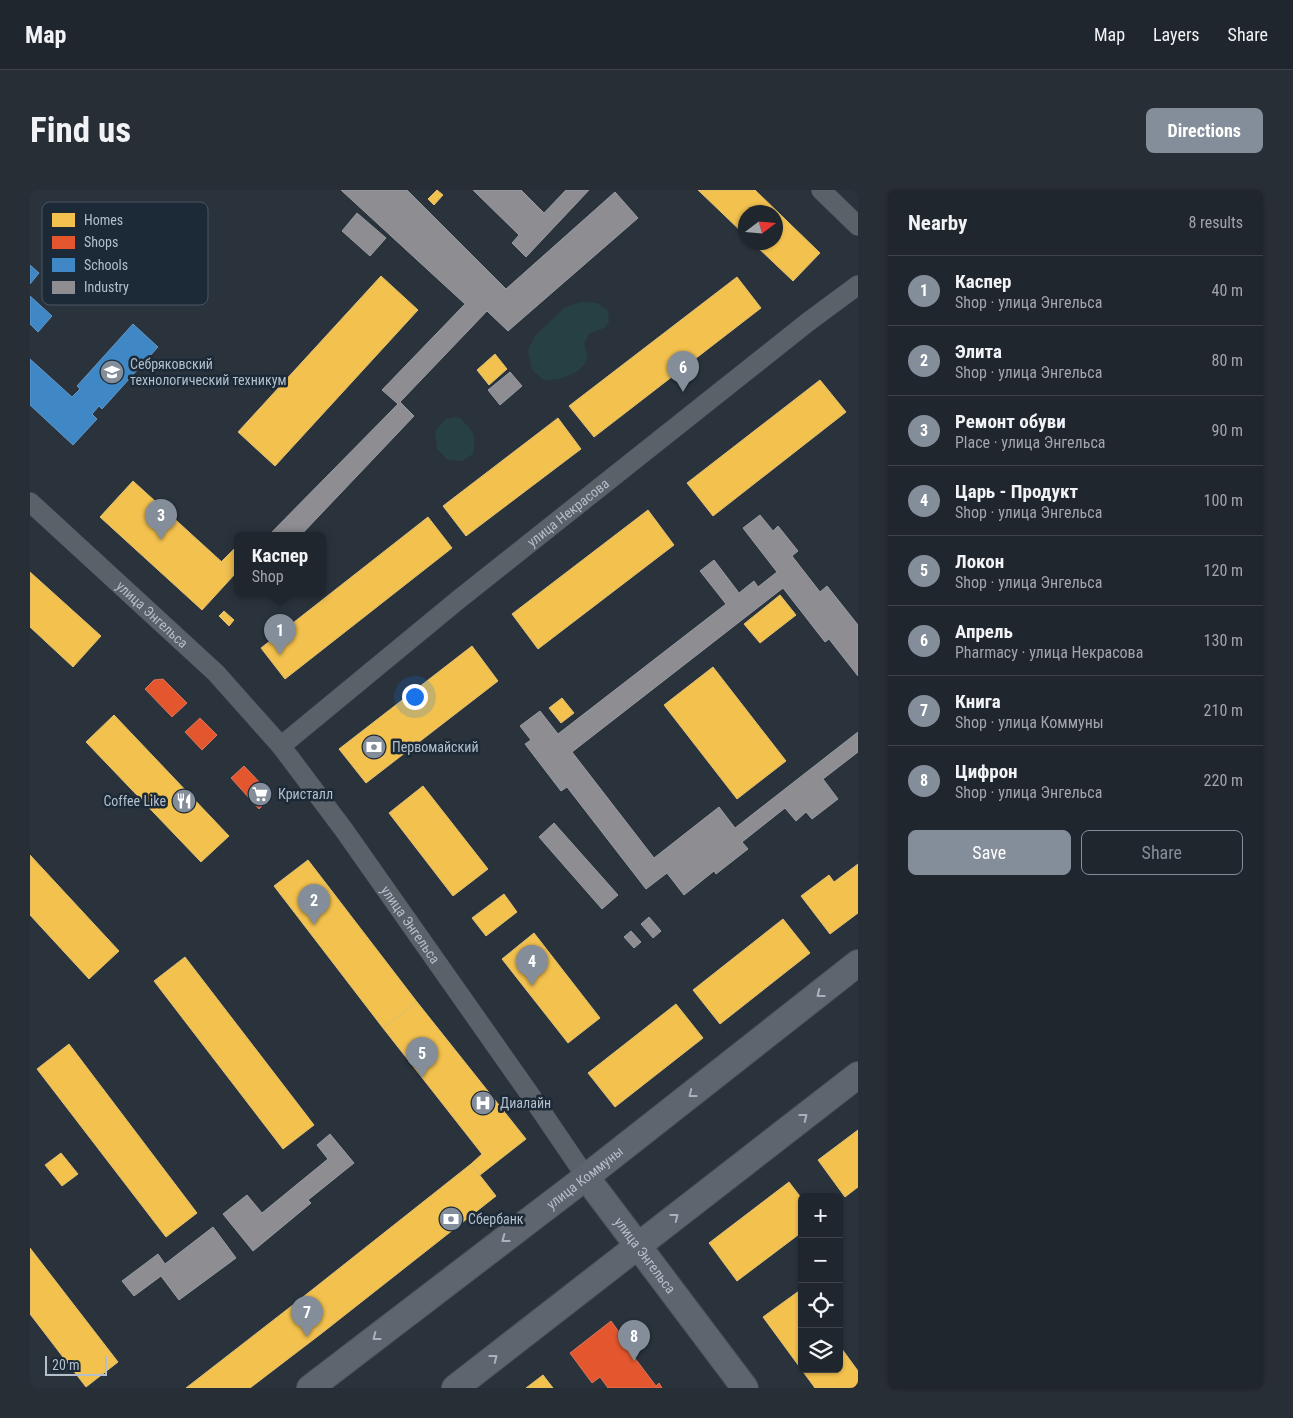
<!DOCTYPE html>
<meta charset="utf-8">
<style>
:root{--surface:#20262d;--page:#282e35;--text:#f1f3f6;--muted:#a2a5aa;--line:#3d4349;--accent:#848e9a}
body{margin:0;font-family:"Roboto Condensed",sans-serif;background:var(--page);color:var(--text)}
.controls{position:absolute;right:15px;bottom:15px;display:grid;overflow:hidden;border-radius:8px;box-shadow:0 1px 4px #0004}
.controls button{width:45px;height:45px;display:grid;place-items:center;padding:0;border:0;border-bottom:1px solid var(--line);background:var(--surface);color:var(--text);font:25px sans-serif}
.compass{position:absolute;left:708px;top:15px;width:45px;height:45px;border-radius:50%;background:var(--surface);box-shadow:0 1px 4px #0004;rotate:74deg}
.scale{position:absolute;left:15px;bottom:12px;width:62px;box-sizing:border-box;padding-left:5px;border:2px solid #b4bfcc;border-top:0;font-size:14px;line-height:18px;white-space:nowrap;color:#b4bfcc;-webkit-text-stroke:4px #1c2937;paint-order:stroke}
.you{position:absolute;left:384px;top:506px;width:18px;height:18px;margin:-12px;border:4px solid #fff;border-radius:50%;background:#1a73e8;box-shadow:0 0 0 8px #1a73e833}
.badge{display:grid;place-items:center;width:32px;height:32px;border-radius:50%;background:var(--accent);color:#fff;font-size:16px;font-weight:700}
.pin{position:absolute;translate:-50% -41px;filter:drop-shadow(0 1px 2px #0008)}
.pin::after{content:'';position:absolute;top:26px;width:18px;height:15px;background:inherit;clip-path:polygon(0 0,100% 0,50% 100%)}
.popup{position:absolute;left:204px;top:342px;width:92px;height:65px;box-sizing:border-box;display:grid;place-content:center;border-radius:8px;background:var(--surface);filter:drop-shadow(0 1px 4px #0005);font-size:16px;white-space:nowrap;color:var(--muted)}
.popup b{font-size:19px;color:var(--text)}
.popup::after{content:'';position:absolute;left:50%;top:100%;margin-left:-10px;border:10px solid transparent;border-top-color:var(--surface)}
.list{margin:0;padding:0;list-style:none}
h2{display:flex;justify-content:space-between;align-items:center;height:65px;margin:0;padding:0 20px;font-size:21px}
h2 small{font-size:16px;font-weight:400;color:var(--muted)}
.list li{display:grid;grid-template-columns:32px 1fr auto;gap:15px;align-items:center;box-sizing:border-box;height:70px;padding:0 20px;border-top:1px solid var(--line)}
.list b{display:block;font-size:19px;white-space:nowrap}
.list p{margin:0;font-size:16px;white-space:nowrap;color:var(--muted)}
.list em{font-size:16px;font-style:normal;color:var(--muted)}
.actions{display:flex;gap:10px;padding:15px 20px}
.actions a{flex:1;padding:11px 0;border:1px solid var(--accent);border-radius:8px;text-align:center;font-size:18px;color:var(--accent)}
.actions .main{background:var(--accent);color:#fff}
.icon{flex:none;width:28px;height:28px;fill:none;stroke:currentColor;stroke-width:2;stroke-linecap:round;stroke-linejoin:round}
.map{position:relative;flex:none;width:828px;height:1198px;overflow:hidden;border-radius:8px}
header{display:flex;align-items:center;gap:30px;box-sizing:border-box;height:70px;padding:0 25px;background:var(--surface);border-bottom:1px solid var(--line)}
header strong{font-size:24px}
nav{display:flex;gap:28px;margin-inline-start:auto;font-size:18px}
.intro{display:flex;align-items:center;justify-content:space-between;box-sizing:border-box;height:120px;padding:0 30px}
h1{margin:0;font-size:35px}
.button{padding:12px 22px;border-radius:8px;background:var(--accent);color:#fff;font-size:18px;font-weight:700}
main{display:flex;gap:30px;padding:0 30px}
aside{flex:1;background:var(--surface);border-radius:8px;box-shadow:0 1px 4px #0004}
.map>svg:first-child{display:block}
.green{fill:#264043}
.homes{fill:#f2c14e;stroke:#dfc074}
.shops{fill:#e4572e;stroke:#d6765d}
.schools{fill:#3f88c5;stroke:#6298c7}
.industry{fill:#8d8d92;stroke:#999ca3}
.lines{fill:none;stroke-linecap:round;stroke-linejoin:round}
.street-casing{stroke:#484f56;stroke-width:20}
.secondary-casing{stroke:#484f56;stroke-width:28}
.street{stroke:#5b6169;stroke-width:19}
.secondary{stroke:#5e656e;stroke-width:26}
.oneway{stroke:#a7b2be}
.labels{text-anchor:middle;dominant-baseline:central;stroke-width:5;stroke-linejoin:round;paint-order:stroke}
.poi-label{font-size:14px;fill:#b4bfcc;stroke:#1c2937;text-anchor:start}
.street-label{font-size:14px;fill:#b4bfcc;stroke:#1c2937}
.key{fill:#1c2937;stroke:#4a5664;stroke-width:1}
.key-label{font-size:14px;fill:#b4bfcc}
</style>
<header>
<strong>Map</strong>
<nav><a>Map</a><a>Layers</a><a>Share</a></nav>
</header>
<div class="intro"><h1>Find us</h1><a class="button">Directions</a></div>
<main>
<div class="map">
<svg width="828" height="1198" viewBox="0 0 828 1198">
<rect width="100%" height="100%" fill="#2a333c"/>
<!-- green -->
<g class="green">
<path d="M 551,112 L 567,113 L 578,120 L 579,132 L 574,138 L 559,144 L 554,153 C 556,159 559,167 555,173 C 547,186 528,190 514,190 L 502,180 L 498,161 L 504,147 L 534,118 Z"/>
<path d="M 428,227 C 443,240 447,244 443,264 L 432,271 L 418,270 L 407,259 L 405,241 L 416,229 Z"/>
</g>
<!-- homes -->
<g class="homes">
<polygon points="407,0 413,5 404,15 398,9"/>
<polygon points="668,0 725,0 790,63 763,91 722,52 746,52 746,22 716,22 716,46"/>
<polygon points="351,86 388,120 245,276 208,242"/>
<polygon points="707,87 731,118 564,247 539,216"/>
<polygon points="465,164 477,179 459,195 447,180"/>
<polygon points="790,190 816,222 683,326 657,293"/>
<polygon points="528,228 551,259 436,346 413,316"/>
<polygon points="103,291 205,384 172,420 70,327"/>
<polygon points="618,320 644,355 508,459 482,424"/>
<polygon points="398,327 422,358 255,489 231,458"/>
<polygon points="208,355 208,384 206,386 191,372"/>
<polygon points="0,382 71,446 43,477 0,437"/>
<polygon points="750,405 766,425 730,453 714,434"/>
<polygon points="194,421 204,430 199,436 189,426"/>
<polygon points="442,456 468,491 336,593 309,559"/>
<polygon points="683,477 756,571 707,609 634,515"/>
<polygon points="532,508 544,523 531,533 519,518"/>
<polygon points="84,525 199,646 171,672 56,552"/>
<polygon points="393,596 458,679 423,706 359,623"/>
<polygon points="0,665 89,761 59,789 0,725"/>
<polygon points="278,670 387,812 353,838 244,696"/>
<polygon points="828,674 828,723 800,744 771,706 799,685 804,692"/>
<polygon points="474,704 487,722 456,746 442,728"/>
<polygon points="753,729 780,763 690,834 663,800"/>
<polygon points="504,743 570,828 538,853 472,769"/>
<polygon points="155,767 284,935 253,959 124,791"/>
<polygon points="387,812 496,949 450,985 441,974 452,964 353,838"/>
<polygon points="646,814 673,848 585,917 558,883"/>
<polygon points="39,854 167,1023 136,1047 7,879"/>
<polygon points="828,940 828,997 815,1007 788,970"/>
<polygon points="31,963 48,984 32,996 15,975"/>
<polygon points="441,974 466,1006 292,1143 268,1111"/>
<polygon points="759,992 772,1009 772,1042 707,1091 679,1053"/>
<polygon points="0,1058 88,1172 56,1197 0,1124"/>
<polygon points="769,1101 772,1104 772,1179 809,1179 809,1155 828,1181 828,1194 823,1198 785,1198 733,1127"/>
<polygon points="268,1111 292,1143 220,1198 156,1198"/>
<polygon points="513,1185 523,1198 496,1198"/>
</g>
<!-- shops -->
<g class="shops">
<polygon points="133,489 157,513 142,527 115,499 124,490"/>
<polygon points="170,528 187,545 172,560 155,542"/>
<polygon points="214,576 236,599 236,612 229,619 201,588"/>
<polygon points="581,1131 597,1153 595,1155 626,1196 629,1193 632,1198 578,1198 570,1187 562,1193 540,1163"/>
</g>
<!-- schools -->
<g class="schools">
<polygon points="0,75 9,83 0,94"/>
<polygon points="0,106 22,126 8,142 0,134"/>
<polygon points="103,134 128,157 72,219 69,216 62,224 67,229 43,255 0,215 0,169 42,207 50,199 47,196"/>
</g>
<!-- industry -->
<g class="industry">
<polygon points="311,0 377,0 476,99 585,2 608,28 478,141 457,121 370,212 384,226 270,346 238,346 368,214 352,200 435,114"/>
<polygon points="443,0 491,0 514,23 536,0 559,0 496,67 482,53 489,45"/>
<polygon points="327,23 356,48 340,66 312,41"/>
<polygon points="480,182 492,196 470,215 458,200"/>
<polygon points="730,325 743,341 748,336 768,361 762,366 790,402 797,396 828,435 828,486 799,449 795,452 753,398 542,562 624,668 689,617 705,638 828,542 828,562 793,589 808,609 782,629 776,622 766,631 755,618 712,652 718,659 686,684 684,681 654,705 637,683 616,699 537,597 531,601 495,554 501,550 490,536 510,521 528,544 696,414 670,381 684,370 709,403 724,391 728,397 747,382 713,338"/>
<polygon points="524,633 588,705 572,719 509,647"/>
<polygon points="619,727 631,741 623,748 611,734"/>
<polygon points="601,741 611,752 604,758 594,747"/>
<polygon points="300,944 324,973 278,1010 281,1013 223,1061 193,1024 217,1005 232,1023 298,969 287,955"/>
<polygon points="183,1037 206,1068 149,1110 131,1086 104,1106 92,1091 128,1064 135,1074"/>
</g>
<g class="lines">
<!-- street casing -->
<g class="street-casing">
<g id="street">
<polyline points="791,0 828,36"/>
<path id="s1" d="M 0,312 L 186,483 L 251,556 L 314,640 L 501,906 L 556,987"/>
<path id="s2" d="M 251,556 L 428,410 L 778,132 L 828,95"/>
</g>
</g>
<!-- secondary casing -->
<g class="secondary-casing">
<g id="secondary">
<path id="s3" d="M 556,987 L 715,1198"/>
<path id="s4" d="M 280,1198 L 556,987 L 828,773"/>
<polyline points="425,1198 828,885"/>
</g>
</g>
<!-- street -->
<use href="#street" class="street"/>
<!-- secondary -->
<use href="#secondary" class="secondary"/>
</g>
<!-- one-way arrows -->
<defs><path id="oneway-chevron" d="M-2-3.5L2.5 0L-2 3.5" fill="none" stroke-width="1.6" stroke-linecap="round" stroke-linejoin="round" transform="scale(1.25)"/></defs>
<g class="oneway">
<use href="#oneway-chevron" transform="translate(790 804) rotate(142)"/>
<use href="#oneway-chevron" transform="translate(662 904) rotate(142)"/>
<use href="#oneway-chevron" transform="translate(774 927) rotate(-38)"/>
<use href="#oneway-chevron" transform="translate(645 1027) rotate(-38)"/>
<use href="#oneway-chevron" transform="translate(475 1049) rotate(143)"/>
<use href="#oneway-chevron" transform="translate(346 1147) rotate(143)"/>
<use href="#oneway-chevron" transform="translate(464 1168) rotate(-38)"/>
</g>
<!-- icons -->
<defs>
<g id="university-disc" transform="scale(1.25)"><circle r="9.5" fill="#848e9a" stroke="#1c2937"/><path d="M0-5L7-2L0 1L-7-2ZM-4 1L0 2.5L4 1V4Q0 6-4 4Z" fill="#fff"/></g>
<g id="bank-disc" transform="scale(1.25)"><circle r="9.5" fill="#848e9a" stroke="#1c2937"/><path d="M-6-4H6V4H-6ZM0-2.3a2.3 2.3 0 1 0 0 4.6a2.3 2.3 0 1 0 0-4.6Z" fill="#fff"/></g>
<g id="supermarket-disc" transform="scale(1.25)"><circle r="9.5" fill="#848e9a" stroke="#1c2937"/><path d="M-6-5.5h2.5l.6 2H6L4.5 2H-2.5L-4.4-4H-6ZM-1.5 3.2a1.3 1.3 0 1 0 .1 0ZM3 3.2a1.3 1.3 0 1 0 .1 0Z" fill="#fff"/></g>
<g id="restaurant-disc" transform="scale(1.25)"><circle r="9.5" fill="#848e9a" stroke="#1c2937"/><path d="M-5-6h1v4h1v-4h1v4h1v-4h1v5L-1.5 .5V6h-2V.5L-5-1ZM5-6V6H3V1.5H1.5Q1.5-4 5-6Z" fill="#fff"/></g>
<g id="hospital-disc" transform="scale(1.25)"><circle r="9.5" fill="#848e9a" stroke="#1c2937"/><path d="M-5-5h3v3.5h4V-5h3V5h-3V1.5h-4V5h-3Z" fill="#fff"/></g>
</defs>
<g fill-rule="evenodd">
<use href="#university-disc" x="82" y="182"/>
<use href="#bank-disc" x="344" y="557"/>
<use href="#supermarket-disc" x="230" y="604"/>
<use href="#restaurant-disc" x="154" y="611"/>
<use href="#hospital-disc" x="453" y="913"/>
<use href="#bank-disc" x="421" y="1029"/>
</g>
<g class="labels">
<!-- poi labels -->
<g class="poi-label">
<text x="100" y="174">Себряковский<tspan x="100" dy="16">технологический техникум</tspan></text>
<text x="362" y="557">Первомайский</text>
<text x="248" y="604">Кристалл</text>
<text x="136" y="611" text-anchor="end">Coffee Like</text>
<text x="470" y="913">Диалайн</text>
<text x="438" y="1029">Сбербанк</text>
</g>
<!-- street labels -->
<g class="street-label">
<text stroke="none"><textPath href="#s2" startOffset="370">улица Некрасова</textPath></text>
<text stroke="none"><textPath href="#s1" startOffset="166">улица Энгельса</textPath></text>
<text stroke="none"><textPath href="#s1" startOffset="571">улица Энгельса</textPath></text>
<text stroke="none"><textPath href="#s4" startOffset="346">улица Коммуны</textPath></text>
<text stroke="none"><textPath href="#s3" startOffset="98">улица Энгельса</textPath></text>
</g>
</g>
<!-- legend -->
<rect x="12" y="12" width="166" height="103" rx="8" class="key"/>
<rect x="22" y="23" width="23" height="14" fill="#f2c14e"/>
<rect x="22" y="46" width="23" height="13" fill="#e4572e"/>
<rect x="22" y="68" width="23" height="14" fill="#3f88c5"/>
<rect x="22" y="91" width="23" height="13" fill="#8d8d92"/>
<g class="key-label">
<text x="54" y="35">Homes</text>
<text x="54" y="57">Shops</text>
<text x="54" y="80">Schools</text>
<text x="54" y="102">Industry</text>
</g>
</svg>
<div class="controls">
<button>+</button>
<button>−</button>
<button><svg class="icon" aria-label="locate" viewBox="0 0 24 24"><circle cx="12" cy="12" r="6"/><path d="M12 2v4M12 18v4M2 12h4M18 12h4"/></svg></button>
<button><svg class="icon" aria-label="layers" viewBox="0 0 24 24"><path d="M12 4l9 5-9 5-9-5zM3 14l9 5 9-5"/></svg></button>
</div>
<svg class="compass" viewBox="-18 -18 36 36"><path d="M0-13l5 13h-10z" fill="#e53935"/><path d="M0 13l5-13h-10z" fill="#a2a5aa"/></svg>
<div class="scale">20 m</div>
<div class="you"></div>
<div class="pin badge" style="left:250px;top:465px">1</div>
<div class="popup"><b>Каспер</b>Shop</div>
<div class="pin badge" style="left:284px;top:735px">2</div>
<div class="pin badge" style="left:131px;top:350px">3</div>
<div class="pin badge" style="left:502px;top:796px">4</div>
<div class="pin badge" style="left:392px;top:888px">5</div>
<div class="pin badge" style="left:653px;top:202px">6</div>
<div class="pin badge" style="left:277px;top:1147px">7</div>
<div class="pin badge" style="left:604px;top:1171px">8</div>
</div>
<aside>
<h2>Nearby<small>8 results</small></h2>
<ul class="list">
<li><span class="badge">1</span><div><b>Каспер</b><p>Shop · улица Энгельса</p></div><em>40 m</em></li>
<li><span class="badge">2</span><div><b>Элита</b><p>Shop · улица Энгельса</p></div><em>80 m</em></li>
<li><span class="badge">3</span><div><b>Ремонт обуви</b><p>Place · улица Энгельса</p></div><em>90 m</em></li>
<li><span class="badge">4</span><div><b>Царь - Продукт</b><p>Shop · улица Энгельса</p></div><em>100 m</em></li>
<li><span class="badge">5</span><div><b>Локон</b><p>Shop · улица Энгельса</p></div><em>120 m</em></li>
<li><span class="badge">6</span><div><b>Апрель</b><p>Pharmacy · улица Некрасова</p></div><em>130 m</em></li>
<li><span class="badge">7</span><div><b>Книга</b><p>Shop · улица Коммуны</p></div><em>210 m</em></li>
<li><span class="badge">8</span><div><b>Цифрон</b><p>Shop · улица Энгельса</p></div><em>220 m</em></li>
</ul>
<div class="actions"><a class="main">Save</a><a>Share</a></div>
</aside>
</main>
